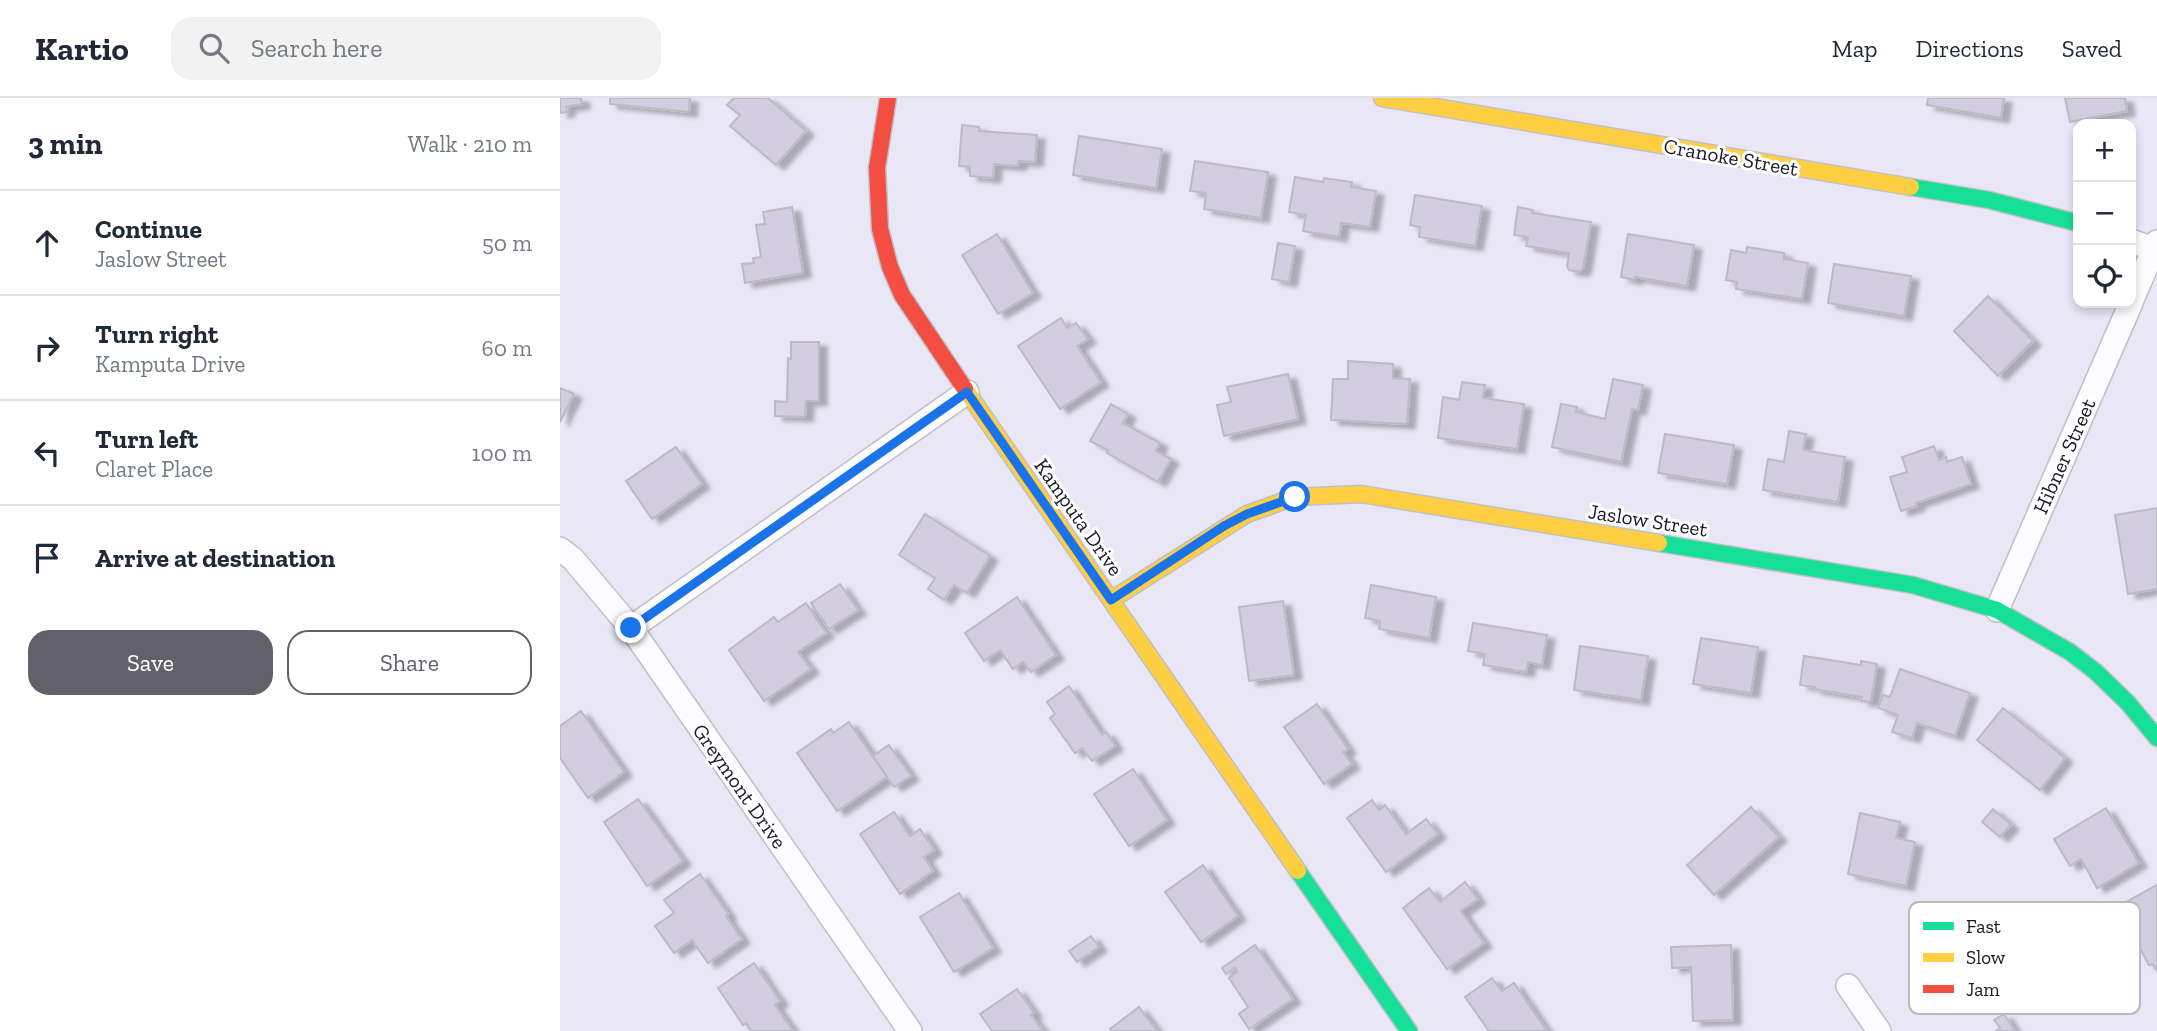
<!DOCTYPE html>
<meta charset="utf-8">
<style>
:root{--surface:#fff;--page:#f2f2f3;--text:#1f2937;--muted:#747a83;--line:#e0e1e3;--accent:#62606b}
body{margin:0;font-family:"Zilla Slab",serif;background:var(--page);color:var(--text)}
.controls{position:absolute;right:21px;top:21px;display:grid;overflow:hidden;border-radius:14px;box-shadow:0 4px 10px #0003}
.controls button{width:63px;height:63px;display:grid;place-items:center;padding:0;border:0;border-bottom:2px solid var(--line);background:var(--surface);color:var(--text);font:35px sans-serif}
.stop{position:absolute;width:21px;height:21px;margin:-16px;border:5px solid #1a73e8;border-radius:50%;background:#fff}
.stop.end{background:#1a73e8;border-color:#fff;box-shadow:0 2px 7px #0008}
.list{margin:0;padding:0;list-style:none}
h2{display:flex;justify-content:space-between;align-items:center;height:91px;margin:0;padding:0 28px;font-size:30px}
h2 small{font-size:23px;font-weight:400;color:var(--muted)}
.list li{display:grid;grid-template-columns:46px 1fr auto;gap:21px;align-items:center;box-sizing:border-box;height:105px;padding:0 28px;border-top:2px solid var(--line)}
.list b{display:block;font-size:26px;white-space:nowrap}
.list p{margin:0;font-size:23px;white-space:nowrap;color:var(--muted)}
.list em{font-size:23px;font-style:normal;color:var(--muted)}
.actions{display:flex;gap:14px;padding:21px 28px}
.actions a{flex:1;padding:16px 0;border:2px solid var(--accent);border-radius:21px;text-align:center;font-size:24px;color:var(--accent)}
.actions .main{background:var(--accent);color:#fff}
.icon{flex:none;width:38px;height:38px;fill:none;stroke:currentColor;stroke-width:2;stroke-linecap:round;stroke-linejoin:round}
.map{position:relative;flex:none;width:1597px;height:933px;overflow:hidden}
header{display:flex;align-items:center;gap:42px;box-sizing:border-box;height:98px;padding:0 35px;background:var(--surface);border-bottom:2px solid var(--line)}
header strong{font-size:33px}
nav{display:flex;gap:38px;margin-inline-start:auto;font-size:24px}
.search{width:490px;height:63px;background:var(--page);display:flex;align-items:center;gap:18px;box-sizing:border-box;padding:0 24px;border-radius:21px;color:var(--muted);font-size:26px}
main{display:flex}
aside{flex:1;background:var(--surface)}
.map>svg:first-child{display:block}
.building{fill:#d2cddf;stroke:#bcbac5;stroke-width:2;filter:url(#shadow)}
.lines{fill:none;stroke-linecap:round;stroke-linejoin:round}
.street-casing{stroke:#c0bec9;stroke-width:26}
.fast-casing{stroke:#c0bec9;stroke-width:19}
.slow-casing{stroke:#c0bec9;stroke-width:19}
.jam-casing{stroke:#c0bec9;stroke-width:19}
.street{stroke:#fcfbfe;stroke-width:23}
.fast{stroke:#16e098;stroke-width:16}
.slow{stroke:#ffcf43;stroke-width:16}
.jam{stroke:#f24e42;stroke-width:16}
.route{stroke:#1a73e8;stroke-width:9}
.labels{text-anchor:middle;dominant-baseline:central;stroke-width:6;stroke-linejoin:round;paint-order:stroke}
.street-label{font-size:21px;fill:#191821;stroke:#fff}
.key{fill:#fff;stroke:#bababc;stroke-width:2}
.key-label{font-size:19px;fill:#191821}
</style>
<header>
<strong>Kartio</strong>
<div class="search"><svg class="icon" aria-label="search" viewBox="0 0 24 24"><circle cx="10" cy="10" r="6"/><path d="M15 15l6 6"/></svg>Search here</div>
<nav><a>Map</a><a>Directions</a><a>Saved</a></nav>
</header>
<main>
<aside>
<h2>3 min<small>Walk · 210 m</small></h2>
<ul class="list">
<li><svg class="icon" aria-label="ahead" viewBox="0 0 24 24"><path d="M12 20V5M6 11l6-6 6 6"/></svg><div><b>Continue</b><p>Jaslow Street</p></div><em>50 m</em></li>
<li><svg class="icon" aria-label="right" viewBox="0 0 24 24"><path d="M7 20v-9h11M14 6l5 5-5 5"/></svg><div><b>Turn right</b><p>Kamputa Drive</p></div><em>60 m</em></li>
<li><svg class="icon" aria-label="left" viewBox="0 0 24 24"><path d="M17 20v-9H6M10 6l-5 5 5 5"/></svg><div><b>Turn left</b><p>Claret Place</p></div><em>100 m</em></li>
<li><svg class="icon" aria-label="arrive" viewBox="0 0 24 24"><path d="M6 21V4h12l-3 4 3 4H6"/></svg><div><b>Arrive at destination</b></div></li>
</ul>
<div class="actions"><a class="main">Save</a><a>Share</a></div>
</aside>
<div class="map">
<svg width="1597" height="933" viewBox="0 0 1597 933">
<defs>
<filter id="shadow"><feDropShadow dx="8" dy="4.5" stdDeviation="2" flood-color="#0004"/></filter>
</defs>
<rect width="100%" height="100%" fill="#e9e7f5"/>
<!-- building -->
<g class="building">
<polygon points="0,0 21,0 22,6 6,9 7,14 0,15"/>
<polygon points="50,0 130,0 129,14 50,6"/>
<polygon points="174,0 208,0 246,33 216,67 170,28 180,17 167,7"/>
<polygon points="1368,0 1444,0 1441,20 1367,7"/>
<polygon points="1505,0 1565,0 1567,13 1510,24"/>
<polygon points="402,27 419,29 419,33 477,37 475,64 459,63 458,68 434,66 433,80 410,78 410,69 399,68"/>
<polygon points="519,38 602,51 596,90 513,77"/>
<polygon points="635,63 708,74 701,120 644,111 646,95 630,93"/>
<polygon points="735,79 763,84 764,80 792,84 791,89 816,93 810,129 781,125 779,139 743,133 746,117 729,114"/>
<polygon points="855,97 922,108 915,148 859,139 860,129 850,127"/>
<polygon points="232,109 243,175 185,185 182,166 194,165 193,160 201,159 196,127 205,126 203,114"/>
<polygon points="958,109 973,112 972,115 1031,124 1023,171 1019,174 1009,172 1007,168 1009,155 966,148 968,139 954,137"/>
<polygon points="437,136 473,195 438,216 402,157"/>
<polygon points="1068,136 1134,147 1127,188 1075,179 1074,182 1061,179"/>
<polygon points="718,145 735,148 729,184 712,181"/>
<polygon points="1187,149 1224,155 1224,161 1248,165 1242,201 1176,191 1177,184 1166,182 1171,152 1186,155"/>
<polygon points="1274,166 1351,178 1344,218 1268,205"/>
<polygon points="1428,198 1473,243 1438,278 1394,233"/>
<polygon points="501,220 507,230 516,225 528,241 517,248 541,284 500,311 458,248"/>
<polygon points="231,244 259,244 259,303 246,303 245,319 215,318 215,303 227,304 228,260 231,261"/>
<polygon points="788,263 833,266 833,280 850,281 847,326 771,322 773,281 788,281"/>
<polygon points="728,276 738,321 664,338 657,307 671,304 667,289"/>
<polygon points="1053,281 1083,287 1078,312 1072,311 1061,364 992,349 1001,306 1017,309 1016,314 1045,321"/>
<polygon points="902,284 925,287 923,300 964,306 957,351 878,340 883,299 899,302"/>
<polygon points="0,290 14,296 0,324"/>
<polygon points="551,306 568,316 563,325 600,345 596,353 611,361 598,384 547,355 548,352 530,343"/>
<polygon points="1229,333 1246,336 1243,352 1285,359 1278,404 1203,392 1208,361 1224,364"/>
<polygon points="1105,336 1174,347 1167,386 1098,375"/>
<polygon points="1374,348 1379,362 1386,359 1387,364 1402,359 1411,386 1356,405 1357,408 1341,413 1330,379 1347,374 1342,359"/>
<polygon points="116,349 142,386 92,421 66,383"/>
<polygon points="1597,410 1597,491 1568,496 1555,417"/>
<polygon points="365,416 430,458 407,495 394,487 384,502 368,491 375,480 339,457"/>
<polygon points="280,486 298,512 269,531 251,505"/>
<polygon points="811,487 876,499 869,540 819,531 820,523 805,520"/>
<polygon points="457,499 496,557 471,574 463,564 453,571 440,552 424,563 405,535"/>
<polygon points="723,503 734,577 689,583 679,509"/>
<polygon points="246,505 266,535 238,554 251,571 204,603 169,552 214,519 218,524"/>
<polygon points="913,525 987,537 982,567 968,564 966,574 923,567 925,556 908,553"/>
<polygon points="1141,540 1198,549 1191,595 1133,586"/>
<polygon points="1020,548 1088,558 1081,602 1014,592"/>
<polygon points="1244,558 1301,567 1301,563 1317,566 1311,604 1301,603 1302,599 1254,591 1255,589 1240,587"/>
<polygon points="1340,571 1410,595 1395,638 1357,625 1352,640 1332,634 1338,617 1318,610 1323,597 1330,599"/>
<polygon points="509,588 542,637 546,634 555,648 532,663 522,650 515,655 490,620 495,616 487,604"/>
<polygon points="757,606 788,651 783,654 792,666 764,686 724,629"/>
<polygon points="1443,610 1505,660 1480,692 1417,642"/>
<polygon points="21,613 64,674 28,700 0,660 0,628"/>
<polygon points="289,624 327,679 277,713 237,655 271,631 273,635"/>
<polygon points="329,647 351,678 334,689 313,658"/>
<polygon points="573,671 607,722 569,748 534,696"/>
<polygon points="78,701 123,763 87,788 44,724"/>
<polygon points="812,702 819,712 825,707 846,736 866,721 878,736 826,774 787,720"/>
<polygon points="1191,709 1219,739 1154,797 1127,767"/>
<polygon points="1546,710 1579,765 1537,790 1521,761 1510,768 1494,741"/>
<polygon points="1433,711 1451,727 1440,739 1422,724"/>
<polygon points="334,714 350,738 360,731 374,752 364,759 373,773 340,796 300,736"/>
<polygon points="1300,715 1340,724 1336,740 1355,744 1346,788 1288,776"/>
<polygon points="643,767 678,818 641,844 605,794"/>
<polygon points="140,776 168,816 166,818 182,841 148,865 132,842 114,855 95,828 114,815 104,802"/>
<polygon points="905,784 918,801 901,813 924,845 887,871 843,810 869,790 880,804"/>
<polygon points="1597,787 1597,873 1593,866 1589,867 1570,832 1557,840 1544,816"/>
<polygon points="399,795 433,850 394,874 360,819"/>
<polygon points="531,838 539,849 517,864 509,853"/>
<polygon points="695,847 733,901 689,931 679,916 688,909 669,880 677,874 675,870 666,876 662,870"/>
<polygon points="1171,847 1173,922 1133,923 1131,869 1112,870 1111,849"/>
<polygon points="194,865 220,903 215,907 233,933 191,933 186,925 183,927 158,890"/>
<polygon points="932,880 942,893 954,885 987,933 929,933 905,899"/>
<polygon points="457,891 474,915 471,917 483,933 432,933 420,916"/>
<polygon points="579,909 597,933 551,933 550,931"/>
<polygon points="1444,916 1455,933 1436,933 1440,930 1434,922"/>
</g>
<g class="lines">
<!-- street casing -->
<g class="street-casing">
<g id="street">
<polyline points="1571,143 1597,152"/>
<polyline points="1571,204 1597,144"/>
<polyline points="0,451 13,461 71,530 350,933"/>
<polyline points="1437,512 1571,205"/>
<polyline points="71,530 407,294"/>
<polyline points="1288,888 1319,933"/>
</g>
</g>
<!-- fast casing -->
<g class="fast-casing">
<g id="fast">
<polyline points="1351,89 1429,102 1518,125"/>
<polyline points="1099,445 1353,487 1437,512 1510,554 1536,574 1568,605 1597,640"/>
<polyline points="738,773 849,933"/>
</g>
</g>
<!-- slow casing -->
<g class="slow-casing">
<g id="slow">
<polyline points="822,0 1351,89"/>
<polyline points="405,291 738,773"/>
<polyline points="551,502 687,416 735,399 801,396 1099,445"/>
</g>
</g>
<!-- jam casing -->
<g class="jam-casing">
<polyline id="jam" points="328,0 317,70 320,131 330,169 342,197 405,291"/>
</g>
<!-- street -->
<use href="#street" class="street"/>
<!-- fast -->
<use href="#fast" class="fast"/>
<!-- slow -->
<use href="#slow" class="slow"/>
<!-- jam -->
<use href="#jam" class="jam"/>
</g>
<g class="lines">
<!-- route -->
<polyline class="route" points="71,530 407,294 551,502 664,428 687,416 735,399"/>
</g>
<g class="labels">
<!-- street labels -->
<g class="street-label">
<text transform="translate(1171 59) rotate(10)">Cranoke Street</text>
<text transform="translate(1504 358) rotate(-66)">Hibner Street</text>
<text transform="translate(519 419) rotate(55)">Kamputa Drive</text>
<text transform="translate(1088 422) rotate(9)">Jaslow Street</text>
<text transform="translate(180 688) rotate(55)">Greymont Drive</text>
</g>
</g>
<!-- legend -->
<rect x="1349" y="804" width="231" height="112" rx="10" class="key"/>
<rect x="1363" y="824" width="31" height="8" fill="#16e098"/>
<rect x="1363" y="855" width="31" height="9" fill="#ffcf43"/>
<rect x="1363" y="887" width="31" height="8" fill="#f24e42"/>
<g class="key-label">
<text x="1406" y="835">Fast</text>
<text x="1406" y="866">Slow</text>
<text x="1406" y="898">Jam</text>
</g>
</svg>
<div class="controls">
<button>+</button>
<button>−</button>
<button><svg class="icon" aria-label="locate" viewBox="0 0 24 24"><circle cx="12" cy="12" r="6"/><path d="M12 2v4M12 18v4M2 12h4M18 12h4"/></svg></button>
</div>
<div class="stop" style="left:735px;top:399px"></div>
<div class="stop end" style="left:71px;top:530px"></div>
</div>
</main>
